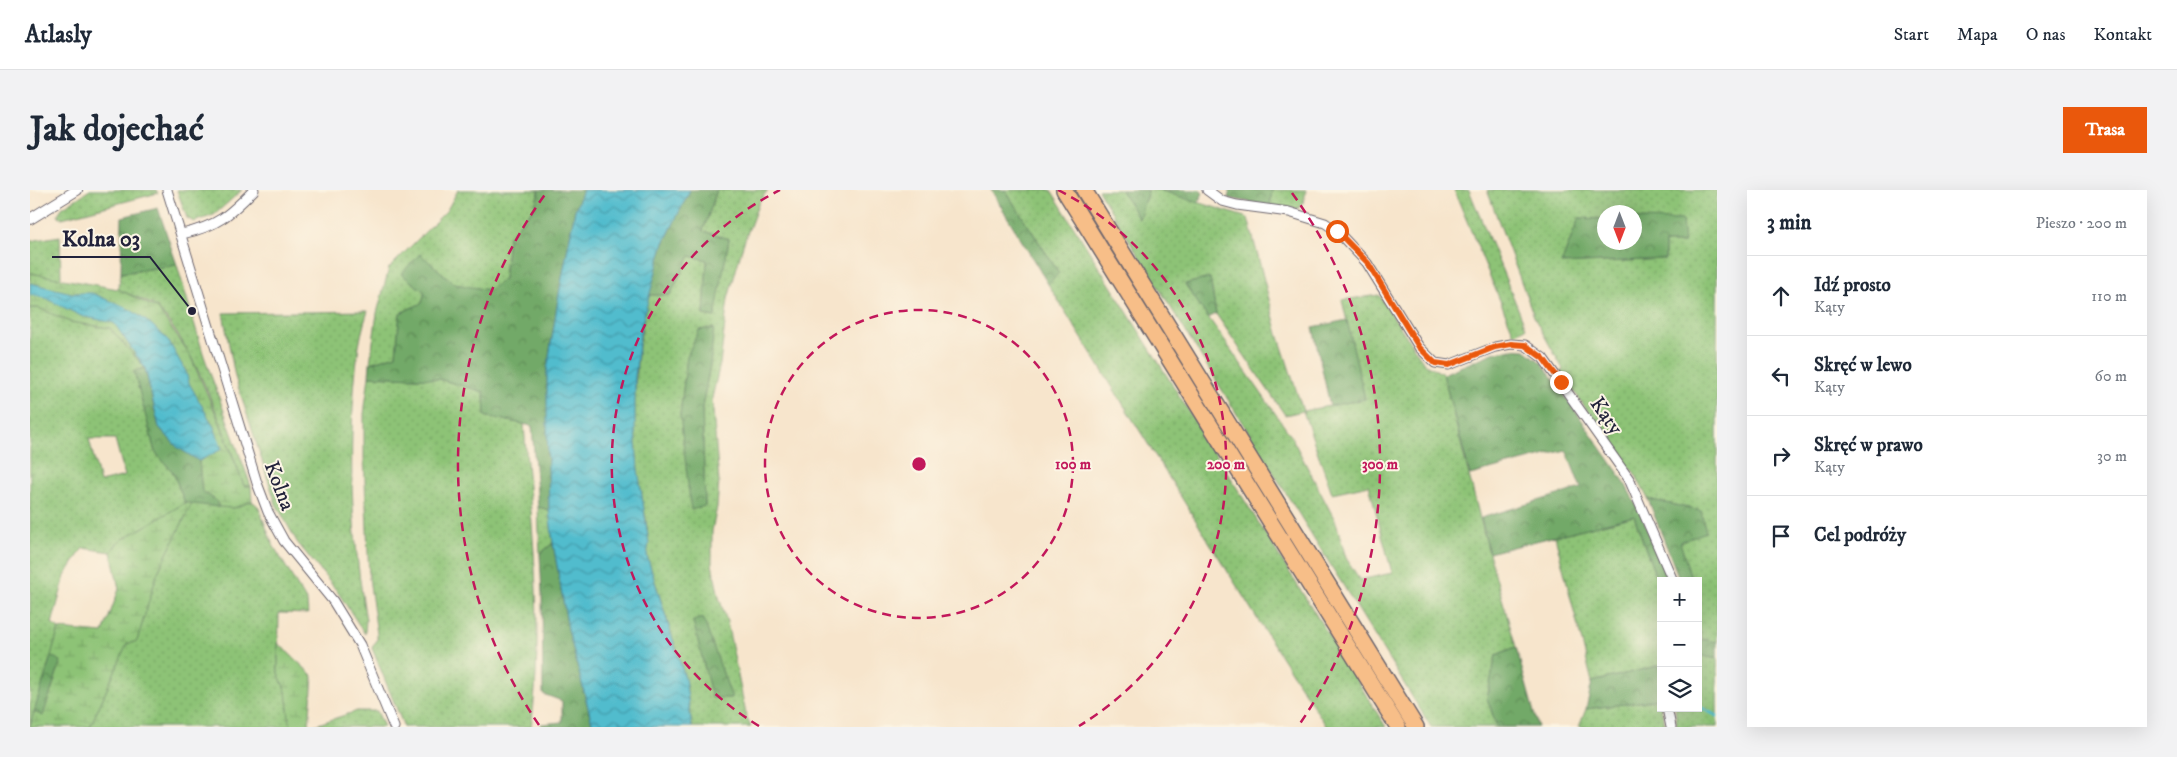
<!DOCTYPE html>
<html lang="pl">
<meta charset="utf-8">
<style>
:root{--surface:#fff;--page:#f2f2f3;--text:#1f2937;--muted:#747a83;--line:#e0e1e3;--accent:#ea580c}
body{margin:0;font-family:"IM FELL DW Pica",serif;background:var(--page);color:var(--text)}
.controls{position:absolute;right:15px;bottom:15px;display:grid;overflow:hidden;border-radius:0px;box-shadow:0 5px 20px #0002}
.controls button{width:45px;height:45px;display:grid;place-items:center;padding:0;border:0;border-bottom:1px solid var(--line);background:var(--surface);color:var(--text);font:25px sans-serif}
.compass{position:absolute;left:1567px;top:15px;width:45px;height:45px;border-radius:50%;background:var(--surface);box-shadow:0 5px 20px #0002;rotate:180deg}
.stop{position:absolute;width:15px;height:15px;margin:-11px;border:4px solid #ea580c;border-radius:50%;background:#fff}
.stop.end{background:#ea580c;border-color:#fff;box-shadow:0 1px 5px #0008}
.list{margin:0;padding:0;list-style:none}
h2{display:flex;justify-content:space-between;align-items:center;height:65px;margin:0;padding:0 20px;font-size:21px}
h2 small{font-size:16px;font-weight:400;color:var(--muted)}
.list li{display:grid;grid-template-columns:32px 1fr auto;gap:15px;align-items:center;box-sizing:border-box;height:80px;padding:0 20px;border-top:1px solid var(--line)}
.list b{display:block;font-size:19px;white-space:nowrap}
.list p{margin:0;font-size:16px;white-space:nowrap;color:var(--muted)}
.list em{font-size:16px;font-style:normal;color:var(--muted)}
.icon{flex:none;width:28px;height:28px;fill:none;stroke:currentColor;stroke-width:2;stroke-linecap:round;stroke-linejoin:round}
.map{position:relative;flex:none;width:1687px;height:537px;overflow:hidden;border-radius:0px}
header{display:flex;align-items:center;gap:30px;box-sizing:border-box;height:70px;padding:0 25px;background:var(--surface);border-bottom:1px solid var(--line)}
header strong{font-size:24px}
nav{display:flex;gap:28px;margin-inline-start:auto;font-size:18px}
.intro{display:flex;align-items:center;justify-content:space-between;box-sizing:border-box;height:120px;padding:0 30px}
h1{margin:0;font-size:35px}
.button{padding:12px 22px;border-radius:0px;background:var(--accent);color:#fff;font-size:18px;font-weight:700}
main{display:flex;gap:30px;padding:0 30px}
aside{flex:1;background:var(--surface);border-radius:0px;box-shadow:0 5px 20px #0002}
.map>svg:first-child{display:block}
.grass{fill:url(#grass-dots);stroke:#587258;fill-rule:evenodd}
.forest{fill:url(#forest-crowns);stroke:#4a6651}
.wetland{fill:url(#wetland-marsh);stroke:#587258}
.water{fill:url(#water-waves);stroke:#3a6f84}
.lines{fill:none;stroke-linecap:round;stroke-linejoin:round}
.stream{stroke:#51bccd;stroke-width:3}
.minor-casing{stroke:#6d666e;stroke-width:11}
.tertiary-casing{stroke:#6d666e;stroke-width:12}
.motorway-casing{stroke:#6d666e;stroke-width:18}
.minor{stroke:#fff;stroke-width:9}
.tertiary{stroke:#fff;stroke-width:10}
.motorway{stroke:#f7be88;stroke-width:15}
.route{stroke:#ea580c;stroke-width:6}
.ring{fill:none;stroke:#c2185b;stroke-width:2.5;stroke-dasharray:9 6}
.labels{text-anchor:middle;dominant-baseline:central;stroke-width:4;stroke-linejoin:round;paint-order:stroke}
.street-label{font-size:21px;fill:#22223b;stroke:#fcf5e5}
.centre{fill:#c2185b;stroke:#fcf5e5;stroke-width:2.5}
.ring-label{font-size:15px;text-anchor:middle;font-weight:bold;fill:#c2185b;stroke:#fcf5e5;stroke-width:4;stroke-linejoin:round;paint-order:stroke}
.leader{fill:none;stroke:#22223b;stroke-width:2}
.callout-dot{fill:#22223b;stroke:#fcf5e5;stroke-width:2}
.callout-label{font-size:22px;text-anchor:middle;font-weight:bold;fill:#22223b;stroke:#fcf5e5;stroke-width:4;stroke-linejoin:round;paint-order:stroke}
</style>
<header>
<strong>Atlasly</strong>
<nav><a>Start</a><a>Mapa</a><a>O nas</a><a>Kontakt</a></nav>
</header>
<div class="intro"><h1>Jak dojechać</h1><a class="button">Trasa</a></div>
<main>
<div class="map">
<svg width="1687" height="537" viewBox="0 0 1687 537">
<defs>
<pattern id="grass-dots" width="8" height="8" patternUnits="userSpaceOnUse" patternTransform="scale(1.25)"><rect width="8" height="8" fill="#8dc376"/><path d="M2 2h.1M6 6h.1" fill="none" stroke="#79a767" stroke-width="1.8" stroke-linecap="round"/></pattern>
<pattern id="forest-crowns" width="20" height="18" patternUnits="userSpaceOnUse" patternTransform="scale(1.25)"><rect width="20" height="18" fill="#72a967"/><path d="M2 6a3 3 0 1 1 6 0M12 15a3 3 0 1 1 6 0" fill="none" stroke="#5d8956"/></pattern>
<pattern id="wetland-marsh" width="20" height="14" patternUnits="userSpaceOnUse" patternTransform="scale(1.25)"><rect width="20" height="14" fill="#8dc376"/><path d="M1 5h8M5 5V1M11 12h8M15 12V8" fill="none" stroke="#79a767"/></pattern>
<pattern id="water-waves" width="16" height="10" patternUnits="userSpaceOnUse" patternTransform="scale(1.25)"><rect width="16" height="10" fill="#51bccd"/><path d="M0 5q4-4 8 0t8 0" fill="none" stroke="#4398a8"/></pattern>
</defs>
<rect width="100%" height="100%" fill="#fcf5e5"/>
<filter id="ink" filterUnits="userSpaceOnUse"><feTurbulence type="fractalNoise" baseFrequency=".02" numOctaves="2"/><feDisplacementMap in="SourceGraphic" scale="10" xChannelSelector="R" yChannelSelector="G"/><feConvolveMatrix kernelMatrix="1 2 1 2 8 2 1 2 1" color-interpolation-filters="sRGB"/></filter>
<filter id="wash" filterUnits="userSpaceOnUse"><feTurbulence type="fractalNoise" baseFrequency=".0096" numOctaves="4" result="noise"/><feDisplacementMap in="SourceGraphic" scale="20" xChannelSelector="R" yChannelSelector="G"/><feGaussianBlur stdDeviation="1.12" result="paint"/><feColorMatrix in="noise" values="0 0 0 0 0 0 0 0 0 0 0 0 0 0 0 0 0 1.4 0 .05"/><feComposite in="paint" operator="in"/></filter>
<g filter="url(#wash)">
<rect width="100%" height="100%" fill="#f7e5cc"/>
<!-- grass -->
<g class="grass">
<polygon points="60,0 126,0 128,3 32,28 29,27 28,24 32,18"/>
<polygon points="147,0 212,0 184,25 164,32 157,28"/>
<polygon points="428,0 509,0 505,17 478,47 474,89 459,101 425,94 389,64 395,102 392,113 370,123 366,165 340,173 347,123 359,78 417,20"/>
<path d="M 687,0 L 738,0 L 729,12 L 713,55 L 698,109 L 690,174 L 682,208 L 689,292 L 687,317 L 682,341 L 682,374 L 689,407 L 697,432 L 717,529 L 721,537 L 662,537 L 655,488 L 617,366 C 621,337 610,307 607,279 C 601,220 605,161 619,105 L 640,105 L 660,66 L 677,70 L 674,125 L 684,127 L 699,49 L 673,41 ZM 683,138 L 680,175 L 672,217 L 675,316 L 650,225 L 657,167 L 669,140 ZM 664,431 L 701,508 L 682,507 Z"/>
<polygon points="975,0 1021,0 1356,537 1297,537 1238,446 1018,94 1029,83"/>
<path d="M 1068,0 L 1091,0 L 1109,28 L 1118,0 L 1130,0 L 1218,28 L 1248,144 L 1273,221 L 1335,209 L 1312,110 L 1349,105 L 1394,173 L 1413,184 L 1459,363 L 1486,457 L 1466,465 L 1457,508 L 1467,537 L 1401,537 ZM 1180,88 L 1186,124 L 1255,225 L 1273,221 L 1302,303 L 1339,295 L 1362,383 L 1330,390 L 1316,368 L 1306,332 L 1261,246 L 1155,94 Z"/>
<polygon points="1242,0 1276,0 1273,13 1268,19 1240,16"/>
<polygon points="1424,0 1439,0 1496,138 1484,144"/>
<path d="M 1457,0 L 1687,0 L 1687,452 L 1672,449 L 1668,435 L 1668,391 L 1662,391 L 1649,352 L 1671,321 L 1618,309 L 1604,282 L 1592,272 L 1531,182 L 1533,179 L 1505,129 ZM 1574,22 L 1604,22 L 1605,29 L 1651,31 L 1653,53 L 1635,53 L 1635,69 L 1531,74 L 1549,28 L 1574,29 Z"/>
<polygon points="30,46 31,89 0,83 0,51"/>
<path d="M 147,75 L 174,166 L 221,296 L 214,296 C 193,241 169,164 129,120 C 122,112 99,105 88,99 L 91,83 Z"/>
<path d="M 0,118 L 9,118 L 40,132 L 80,138 L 115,178 L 105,181 L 125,262 L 143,282 L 155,313 L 88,352 L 81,362 L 53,358 L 35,386 L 22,434 L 29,439 L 0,537 ZM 59,249 L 85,249 L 95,286 L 70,292 Z"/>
<path d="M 338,121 C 327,152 325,185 323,218 C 319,292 324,357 336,430 L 335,444 L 307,401 L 267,352 L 246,314 L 205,187 L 193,123 Z"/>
<path d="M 339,186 L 409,189 L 454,202 L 455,226 L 494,234 C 501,331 515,441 501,537 L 374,537 L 342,458 L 347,450 L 347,444 L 339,388 L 334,267 L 334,224 Z"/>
<polygon points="222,311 228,316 243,355 277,412 278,424 249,423 248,483 256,501 260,537 60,537 97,453 107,450 127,384 162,313 204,318"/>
<polygon points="508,317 519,320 523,353 510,364"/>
<polygon points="1604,326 1631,402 1631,475 1562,492 1525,346"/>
<polygon points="1668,465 1687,469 1687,537 1647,537 1645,518 1668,518"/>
<polygon points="1631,509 1631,518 1636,537 1549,537 1556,519"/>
<polygon points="327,521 347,521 354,537 279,537"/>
</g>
<!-- forest -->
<g class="forest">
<polygon points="509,0 553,0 545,20 528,109 517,180 519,320 508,317 502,236 455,226 454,202 409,189 339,186 340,173 366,165 370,123 392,113 395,102 371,84 390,64 425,94 459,100 474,89 478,47 505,17"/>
<polygon points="660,0 687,0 673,41 699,49 685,127 674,125 677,70 660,66 640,105 619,105 633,55"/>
<polygon points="961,0 975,0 1029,83 1018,94"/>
<polygon points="1091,0 1118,0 1109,29"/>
<polygon points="1130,0 1170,0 1173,3 1168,13"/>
<polygon points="1200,0 1242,0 1240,16 1198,8"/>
<polygon points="128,18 147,75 91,83 92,27"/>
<polygon points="1549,28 1574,29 1574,52 1604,52 1605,29 1652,30 1654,53 1635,53 1635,69 1531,74"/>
<polygon points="1180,88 1186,124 1178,128 1155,94"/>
<polygon points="1317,130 1335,209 1300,216 1283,137"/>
<polygon points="684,138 680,175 672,217 675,316 661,320 650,225 657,166 669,140"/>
<polygon points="1481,159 1495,160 1512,173 1592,288 1612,326 1638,391 1631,391 1631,402 1604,326 1459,363 1451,328 1551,298 1536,260 1440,285 1413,184 1463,163"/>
<polygon points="115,178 129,237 147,257 169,271 172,301 187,311 189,317 155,313 143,282 125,262 104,181"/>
<polygon points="1618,309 1671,321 1676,342 1650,352 1662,391 1650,391"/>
<polygon points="523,353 538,439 563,537 512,537 511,534 532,532 532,511 513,504 512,405 510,364"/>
<polygon points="673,428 702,508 682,508 663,431"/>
<polygon points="1672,449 1687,452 1687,469 1668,465"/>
<polygon points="1486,457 1508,537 1467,537 1457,508 1466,465"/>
<polygon points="21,466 31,470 13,527 4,522"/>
<polygon points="1631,475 1631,509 1556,519 1562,492"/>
</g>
<!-- wetland -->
<g class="wetland">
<polygon points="0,83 88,99 128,119 159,163 190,233 214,296 221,296 222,311 204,318 189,317 187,311 172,301 169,271 191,259 147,257 129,237 115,178 80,138 40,132 9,118 0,118"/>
<polygon points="155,313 162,313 127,384 107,451 97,454 60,537 0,537 4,522 13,526 31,471 21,466 29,439 73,443 89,399 81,362 88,352"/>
<polygon points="248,453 283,486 279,537 260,537 256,501 248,483"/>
</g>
<!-- water -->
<g class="water">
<polygon points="553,0 660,0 633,55 611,137 605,187 605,240 608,279 619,353 617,366 655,488 662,537 563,537 538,439 523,353 519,320 517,235 517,180 528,109 545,20"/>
<polygon points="0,93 42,103 62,103 101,120 122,135 138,150 156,182 159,193 185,239 192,259 169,271 147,257 129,237 115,178 84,133 51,126 15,108 0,105"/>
</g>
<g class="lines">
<!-- stream -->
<polyline class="stream" points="1668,516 1687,526"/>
</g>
</g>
<g filter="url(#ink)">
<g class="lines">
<!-- minor casing -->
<g class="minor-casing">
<g id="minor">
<polyline points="137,0 227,293 238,322 254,351 303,411 330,455 364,537"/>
<polyline points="1177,0 1192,11 1207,15 1259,22 1295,33 1307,41 1337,73 1389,157 1405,173 1419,175 1465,157 1481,154 1495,155 1513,168 1599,289 1643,391"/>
<path d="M 152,44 C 188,36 199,25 224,0"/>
<polyline points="1637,518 1641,537"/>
</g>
</g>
<!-- tertiary casing -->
<g class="tertiary-casing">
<polyline id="tertiary" points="0,29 47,0"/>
</g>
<!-- motorway casing -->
<g class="motorway-casing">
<g id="motorway">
<polyline points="1034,0 1368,537"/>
<polyline points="1054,0 1386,537"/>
</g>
</g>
<!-- minor -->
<use href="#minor" class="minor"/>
<!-- tertiary -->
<use href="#tertiary" class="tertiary"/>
<!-- motorway -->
<use href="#motorway" class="motorway"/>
</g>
</g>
<g class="lines" filter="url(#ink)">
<!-- route -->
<polyline class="route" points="1307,41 1338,73 1389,157 1405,173 1419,175 1465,157 1481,154 1495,155 1513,168 1531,192"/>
</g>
<!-- distance rings -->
<g class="ring">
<circle cx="889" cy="274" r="154"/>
<path d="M729 536A307 307 0 0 1 750 0M1028 0A307 307 0 0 1 1049 536"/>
<path d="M509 535A461 461 0 0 1 516 3M1262 3A461 461 0 0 1 1269 535"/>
</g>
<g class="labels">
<!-- street labels -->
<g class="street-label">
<text transform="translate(1576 226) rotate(55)">Kąty</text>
<text transform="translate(249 296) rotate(69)">Kolna</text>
</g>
</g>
<circle cx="889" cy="274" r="8" class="centre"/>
<g class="ring-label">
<text x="1043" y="279">100 m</text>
<text x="1196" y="279">200 m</text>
<text x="1350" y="279">300 m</text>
</g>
<!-- callouts -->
<path class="leader" d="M162 121L120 67H22"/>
<circle class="callout-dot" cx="162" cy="121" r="5"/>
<g class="callout-label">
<text x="71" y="56">Kolna 03</text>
</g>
</svg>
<div class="controls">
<button>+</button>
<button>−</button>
<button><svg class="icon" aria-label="layers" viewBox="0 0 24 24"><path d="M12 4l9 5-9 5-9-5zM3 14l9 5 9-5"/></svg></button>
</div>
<svg class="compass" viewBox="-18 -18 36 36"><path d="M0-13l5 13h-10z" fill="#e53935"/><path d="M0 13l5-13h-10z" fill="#747a83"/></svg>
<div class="stop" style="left:1307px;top:41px"></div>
<div class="stop end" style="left:1531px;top:192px"></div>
</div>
<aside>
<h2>3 min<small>Pieszo · 200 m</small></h2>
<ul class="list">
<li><svg class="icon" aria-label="ahead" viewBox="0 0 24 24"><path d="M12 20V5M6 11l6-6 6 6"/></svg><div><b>Idź prosto</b><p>Kąty</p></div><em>110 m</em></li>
<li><svg class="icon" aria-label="left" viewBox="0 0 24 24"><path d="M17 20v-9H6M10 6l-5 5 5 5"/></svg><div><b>Skręć w lewo</b><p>Kąty</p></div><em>60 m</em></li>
<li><svg class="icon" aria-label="right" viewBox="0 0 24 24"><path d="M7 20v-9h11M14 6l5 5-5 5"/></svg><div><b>Skręć w prawo</b><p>Kąty</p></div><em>30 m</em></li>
<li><svg class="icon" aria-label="arrive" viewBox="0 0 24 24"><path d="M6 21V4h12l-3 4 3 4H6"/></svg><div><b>Cel podróży</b></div></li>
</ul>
</aside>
</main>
